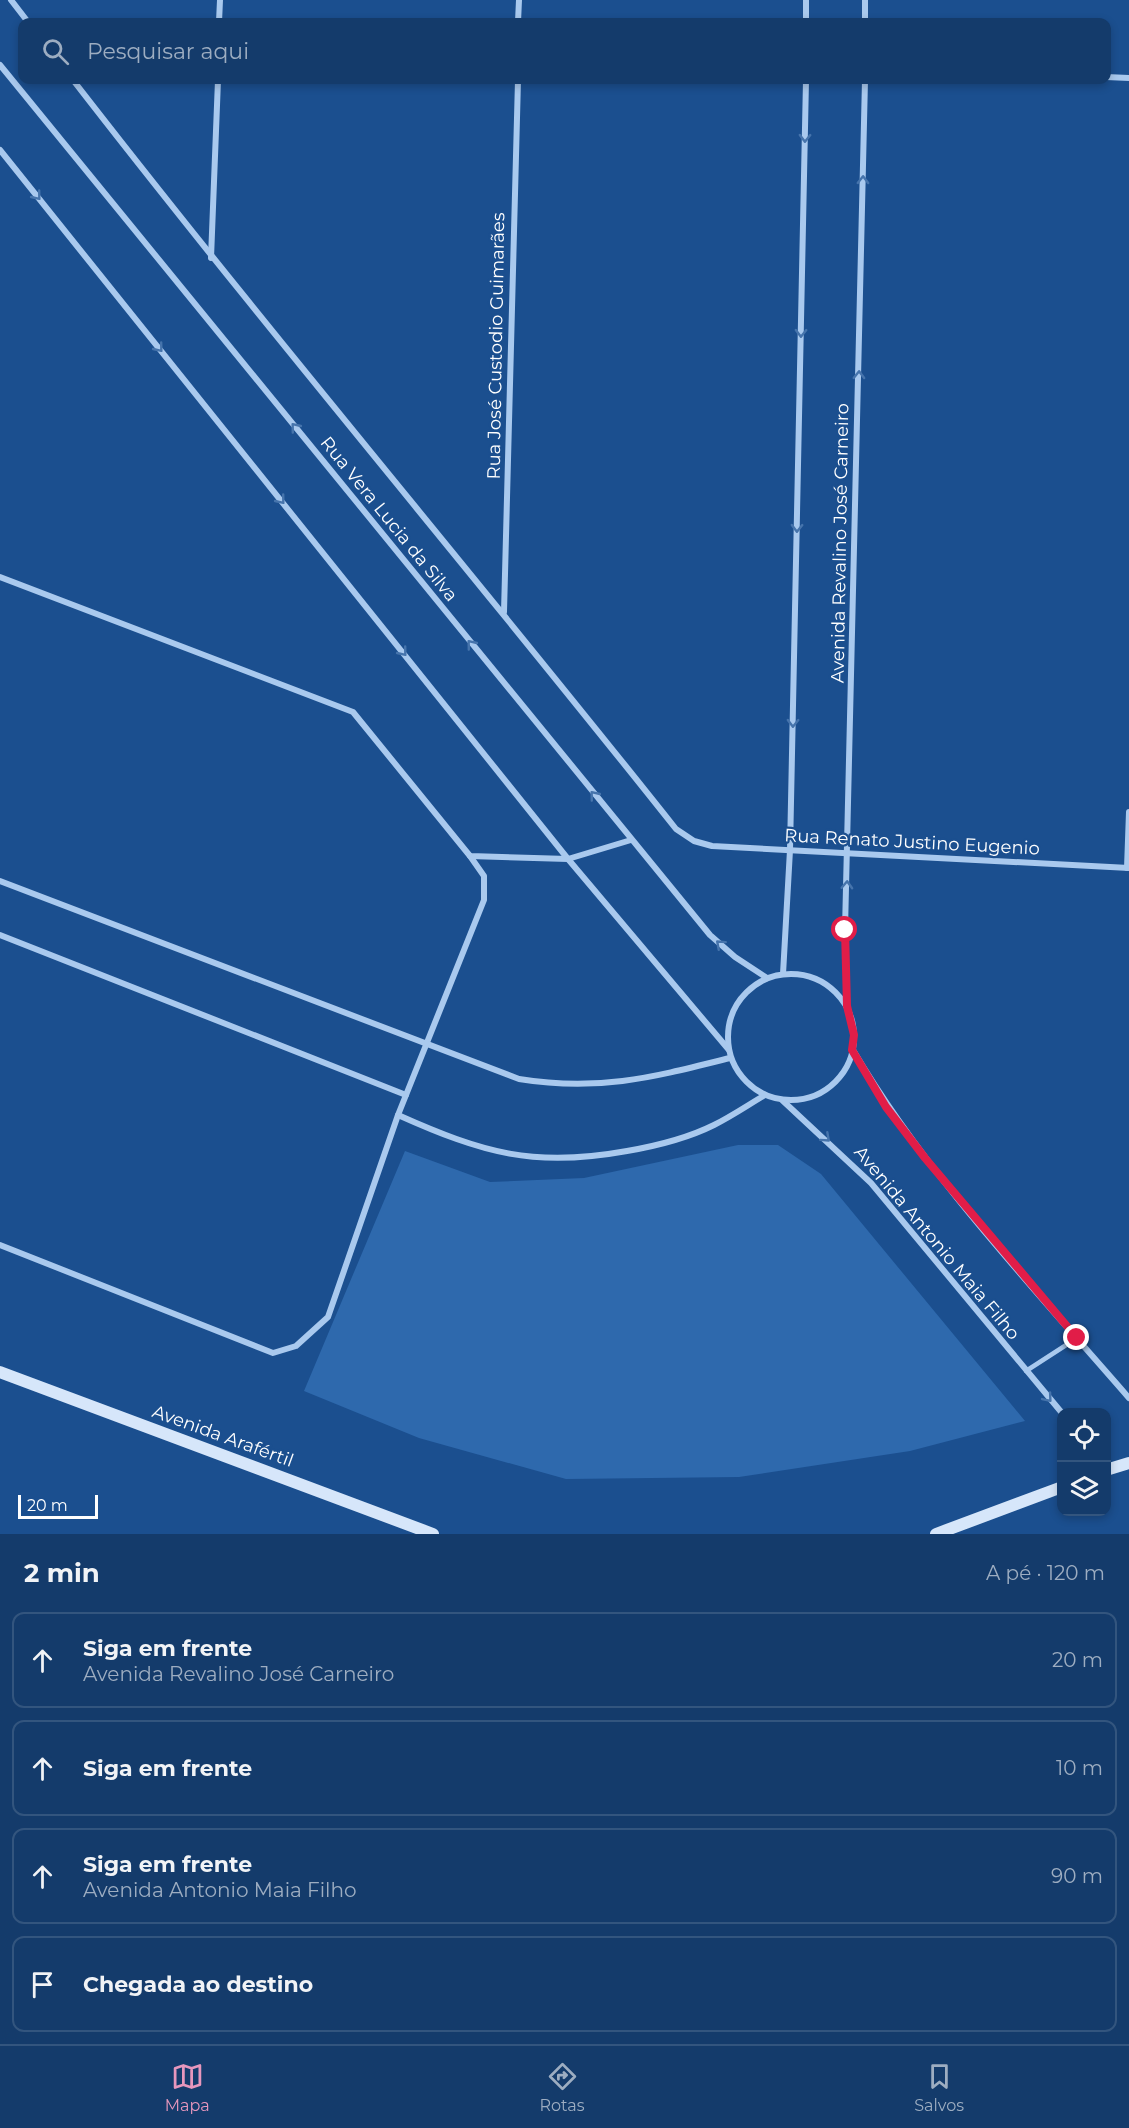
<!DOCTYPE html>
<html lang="pt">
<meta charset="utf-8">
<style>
:root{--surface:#143b6b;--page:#214673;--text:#f1f3f6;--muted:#9dadc1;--line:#33557e;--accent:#e797bd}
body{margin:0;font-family:Montserrat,sans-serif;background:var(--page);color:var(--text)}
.controls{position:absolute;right:18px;bottom:18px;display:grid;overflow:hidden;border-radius:12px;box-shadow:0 3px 9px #0003}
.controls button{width:54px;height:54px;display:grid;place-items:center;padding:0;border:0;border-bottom:2px solid var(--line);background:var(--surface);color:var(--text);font:30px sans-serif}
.scale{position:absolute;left:18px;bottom:15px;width:80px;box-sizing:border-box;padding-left:6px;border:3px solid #fff;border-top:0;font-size:16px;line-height:21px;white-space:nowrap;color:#fff;-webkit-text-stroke:4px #1b4f8f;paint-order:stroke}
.stop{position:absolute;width:18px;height:18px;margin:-14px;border:4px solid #e11d48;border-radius:50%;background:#fff}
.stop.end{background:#e11d48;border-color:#fff;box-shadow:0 2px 6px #0008}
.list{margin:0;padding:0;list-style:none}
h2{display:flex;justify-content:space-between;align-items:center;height:78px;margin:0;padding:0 24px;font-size:26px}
h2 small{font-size:20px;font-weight:400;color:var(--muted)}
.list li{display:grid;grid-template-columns:39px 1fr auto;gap:18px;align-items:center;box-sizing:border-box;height:96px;margin:0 12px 12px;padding:0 12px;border:2px solid var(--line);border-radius:12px}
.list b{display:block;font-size:22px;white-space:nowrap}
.list p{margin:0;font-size:20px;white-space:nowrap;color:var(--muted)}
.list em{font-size:20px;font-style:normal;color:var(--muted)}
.icon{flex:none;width:33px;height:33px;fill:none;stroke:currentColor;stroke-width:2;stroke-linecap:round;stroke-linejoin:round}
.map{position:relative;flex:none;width:1129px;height:1534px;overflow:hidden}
.search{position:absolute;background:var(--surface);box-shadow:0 3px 9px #0003;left:18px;right:18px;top:18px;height:66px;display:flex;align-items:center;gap:15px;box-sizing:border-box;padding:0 21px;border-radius:12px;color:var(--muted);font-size:22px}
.sheet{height:510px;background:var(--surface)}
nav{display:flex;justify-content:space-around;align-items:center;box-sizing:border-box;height:84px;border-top:2px solid var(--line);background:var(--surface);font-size:16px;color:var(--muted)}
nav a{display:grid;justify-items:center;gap:3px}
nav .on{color:var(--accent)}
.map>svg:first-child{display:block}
.green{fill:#2e69ad}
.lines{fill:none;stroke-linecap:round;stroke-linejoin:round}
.lane{stroke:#a9c9ee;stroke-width:4.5}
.street{stroke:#a9c9ee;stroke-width:6}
.secondary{stroke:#d6e6fa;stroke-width:12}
.oneway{stroke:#4674ac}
.route{stroke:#e11d48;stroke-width:8}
.labels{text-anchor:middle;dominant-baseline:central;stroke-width:4.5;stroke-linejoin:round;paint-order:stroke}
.street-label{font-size:18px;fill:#fff;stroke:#1b4f8f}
</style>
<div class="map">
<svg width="1129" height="1534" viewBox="0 0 1129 1534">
<rect width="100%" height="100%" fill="#1b4f8f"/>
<!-- green -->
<polygon class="green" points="738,1145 778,1145 821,1174 1025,1421 910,1451 739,1477 566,1479 419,1438 304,1391 405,1151 490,1182 584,1178"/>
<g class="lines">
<!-- lane -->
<polyline class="lane" points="1026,1371 1077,1338"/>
<!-- street -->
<g class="street">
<polyline points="11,0 28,22"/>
<polyline points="806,0 806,22"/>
<polyline points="219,22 220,0"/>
<polyline points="518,22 519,0"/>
<polyline points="865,22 865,0"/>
<polyline points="0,65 710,935 735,957 767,978"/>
<polyline points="1106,77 1129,78"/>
<path d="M 73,80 C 269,333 477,578 676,829 L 694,841 L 712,846 L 1129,868"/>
<polyline points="0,150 568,859 729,1050"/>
<polyline points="211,258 218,80"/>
<polyline points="0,577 353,712 470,856 568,859 631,840"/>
<polyline points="504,612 518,80"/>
<path d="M 470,856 L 484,876 L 484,900 L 398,1115 C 483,1153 534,1168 627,1151 C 656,1146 688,1138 714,1125 C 732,1116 748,1105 765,1095"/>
<polyline points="1127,868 1129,812"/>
<path d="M 0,881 L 519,1079 C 599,1092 654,1077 730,1058"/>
<polyline points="0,935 406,1095"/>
<circle cx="791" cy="1037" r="63"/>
<polyline points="783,974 790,850 806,80"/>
<polyline points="847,1006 845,930 865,80"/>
<path d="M 853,1050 C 928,1177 1033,1287 1129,1398"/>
<polyline points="782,1100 871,1183 1062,1413"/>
<polyline points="0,1245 273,1353 296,1346 328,1317 398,1115"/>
</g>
<!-- secondary -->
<g class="secondary">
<polyline points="0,1372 433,1534"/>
<polyline points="1106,1470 1129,1463"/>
<polyline points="936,1534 1062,1487"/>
</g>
</g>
<!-- one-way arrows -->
<defs><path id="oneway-chevron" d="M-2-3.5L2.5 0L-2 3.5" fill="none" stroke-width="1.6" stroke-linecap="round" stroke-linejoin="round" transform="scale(1.5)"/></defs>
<g class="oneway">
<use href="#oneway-chevron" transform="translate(805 138) rotate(91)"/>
<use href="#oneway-chevron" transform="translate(863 180) rotate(-89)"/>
<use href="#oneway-chevron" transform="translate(37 196) rotate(51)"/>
<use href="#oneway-chevron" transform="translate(801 333) rotate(91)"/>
<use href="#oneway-chevron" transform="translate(159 348) rotate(51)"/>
<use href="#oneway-chevron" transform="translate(859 375) rotate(-89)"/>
<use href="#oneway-chevron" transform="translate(295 427) rotate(-129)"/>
<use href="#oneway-chevron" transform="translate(281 500) rotate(51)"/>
<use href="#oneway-chevron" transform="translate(797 528) rotate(91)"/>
<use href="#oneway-chevron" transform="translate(471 644) rotate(-129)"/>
<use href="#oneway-chevron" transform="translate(403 652) rotate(51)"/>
<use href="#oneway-chevron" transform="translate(793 723) rotate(91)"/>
<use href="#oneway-chevron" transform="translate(594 795) rotate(-129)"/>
<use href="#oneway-chevron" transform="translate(847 885) rotate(-88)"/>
<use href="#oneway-chevron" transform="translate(720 944) rotate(-138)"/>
<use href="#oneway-chevron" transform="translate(826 1138) rotate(42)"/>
<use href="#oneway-chevron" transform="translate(1048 1398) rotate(50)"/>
</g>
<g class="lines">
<!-- route -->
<polyline class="route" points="845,930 847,1006 854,1035 852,1050 886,1107 925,1158 1077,1338"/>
</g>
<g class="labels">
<!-- street labels -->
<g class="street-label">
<text transform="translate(496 346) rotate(-89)">Rua José Custodio Guimarães</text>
<text transform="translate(389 519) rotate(51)">Rua Vera Lucia da Silva</text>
<text transform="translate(840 543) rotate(-89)">Avenida Revalino José Carneiro</text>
<text transform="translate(912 842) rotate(3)">Rua Renato Justino Eugenio</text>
<text transform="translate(937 1243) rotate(50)">Avenida Antonio Maia Filho</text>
<text transform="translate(223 1436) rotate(20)">Avenida Arafértil</text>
</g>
</g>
</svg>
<div class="controls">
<button><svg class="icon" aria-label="locate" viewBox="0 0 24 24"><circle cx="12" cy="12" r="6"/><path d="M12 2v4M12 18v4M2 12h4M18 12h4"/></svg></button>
<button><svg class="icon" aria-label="layers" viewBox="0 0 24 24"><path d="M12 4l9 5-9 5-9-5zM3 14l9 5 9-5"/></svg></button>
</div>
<div class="scale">20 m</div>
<div class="stop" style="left:845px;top:930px"></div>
<div class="stop end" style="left:1077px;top:1338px"></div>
<div class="search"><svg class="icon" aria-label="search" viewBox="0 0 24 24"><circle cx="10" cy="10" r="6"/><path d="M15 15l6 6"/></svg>Pesquisar aqui</div>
</div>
<section class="sheet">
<h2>2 min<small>A pé · 120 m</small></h2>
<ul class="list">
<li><svg class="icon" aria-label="ahead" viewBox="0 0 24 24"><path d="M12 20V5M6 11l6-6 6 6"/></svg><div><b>Siga em frente</b><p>Avenida Revalino José Carneiro</p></div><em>20 m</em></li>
<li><svg class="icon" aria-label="ahead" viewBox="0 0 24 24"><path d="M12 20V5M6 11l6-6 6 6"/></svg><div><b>Siga em frente</b></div><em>10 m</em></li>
<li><svg class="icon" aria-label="ahead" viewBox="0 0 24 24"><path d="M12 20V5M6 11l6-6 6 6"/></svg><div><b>Siga em frente</b><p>Avenida Antonio Maia Filho</p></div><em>90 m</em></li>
<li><svg class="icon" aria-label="arrive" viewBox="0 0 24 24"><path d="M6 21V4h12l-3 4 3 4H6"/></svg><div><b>Chegada ao destino</b></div></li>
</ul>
</section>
<nav>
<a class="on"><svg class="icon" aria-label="map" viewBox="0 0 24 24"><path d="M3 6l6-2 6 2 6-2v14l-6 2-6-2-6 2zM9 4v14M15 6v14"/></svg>Mapa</a>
<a><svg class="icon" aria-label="directions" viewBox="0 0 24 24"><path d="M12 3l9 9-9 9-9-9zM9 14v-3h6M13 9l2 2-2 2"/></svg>Rotas</a>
<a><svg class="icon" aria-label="saved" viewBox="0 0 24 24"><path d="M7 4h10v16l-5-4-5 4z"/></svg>Salvos</a>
</nav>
